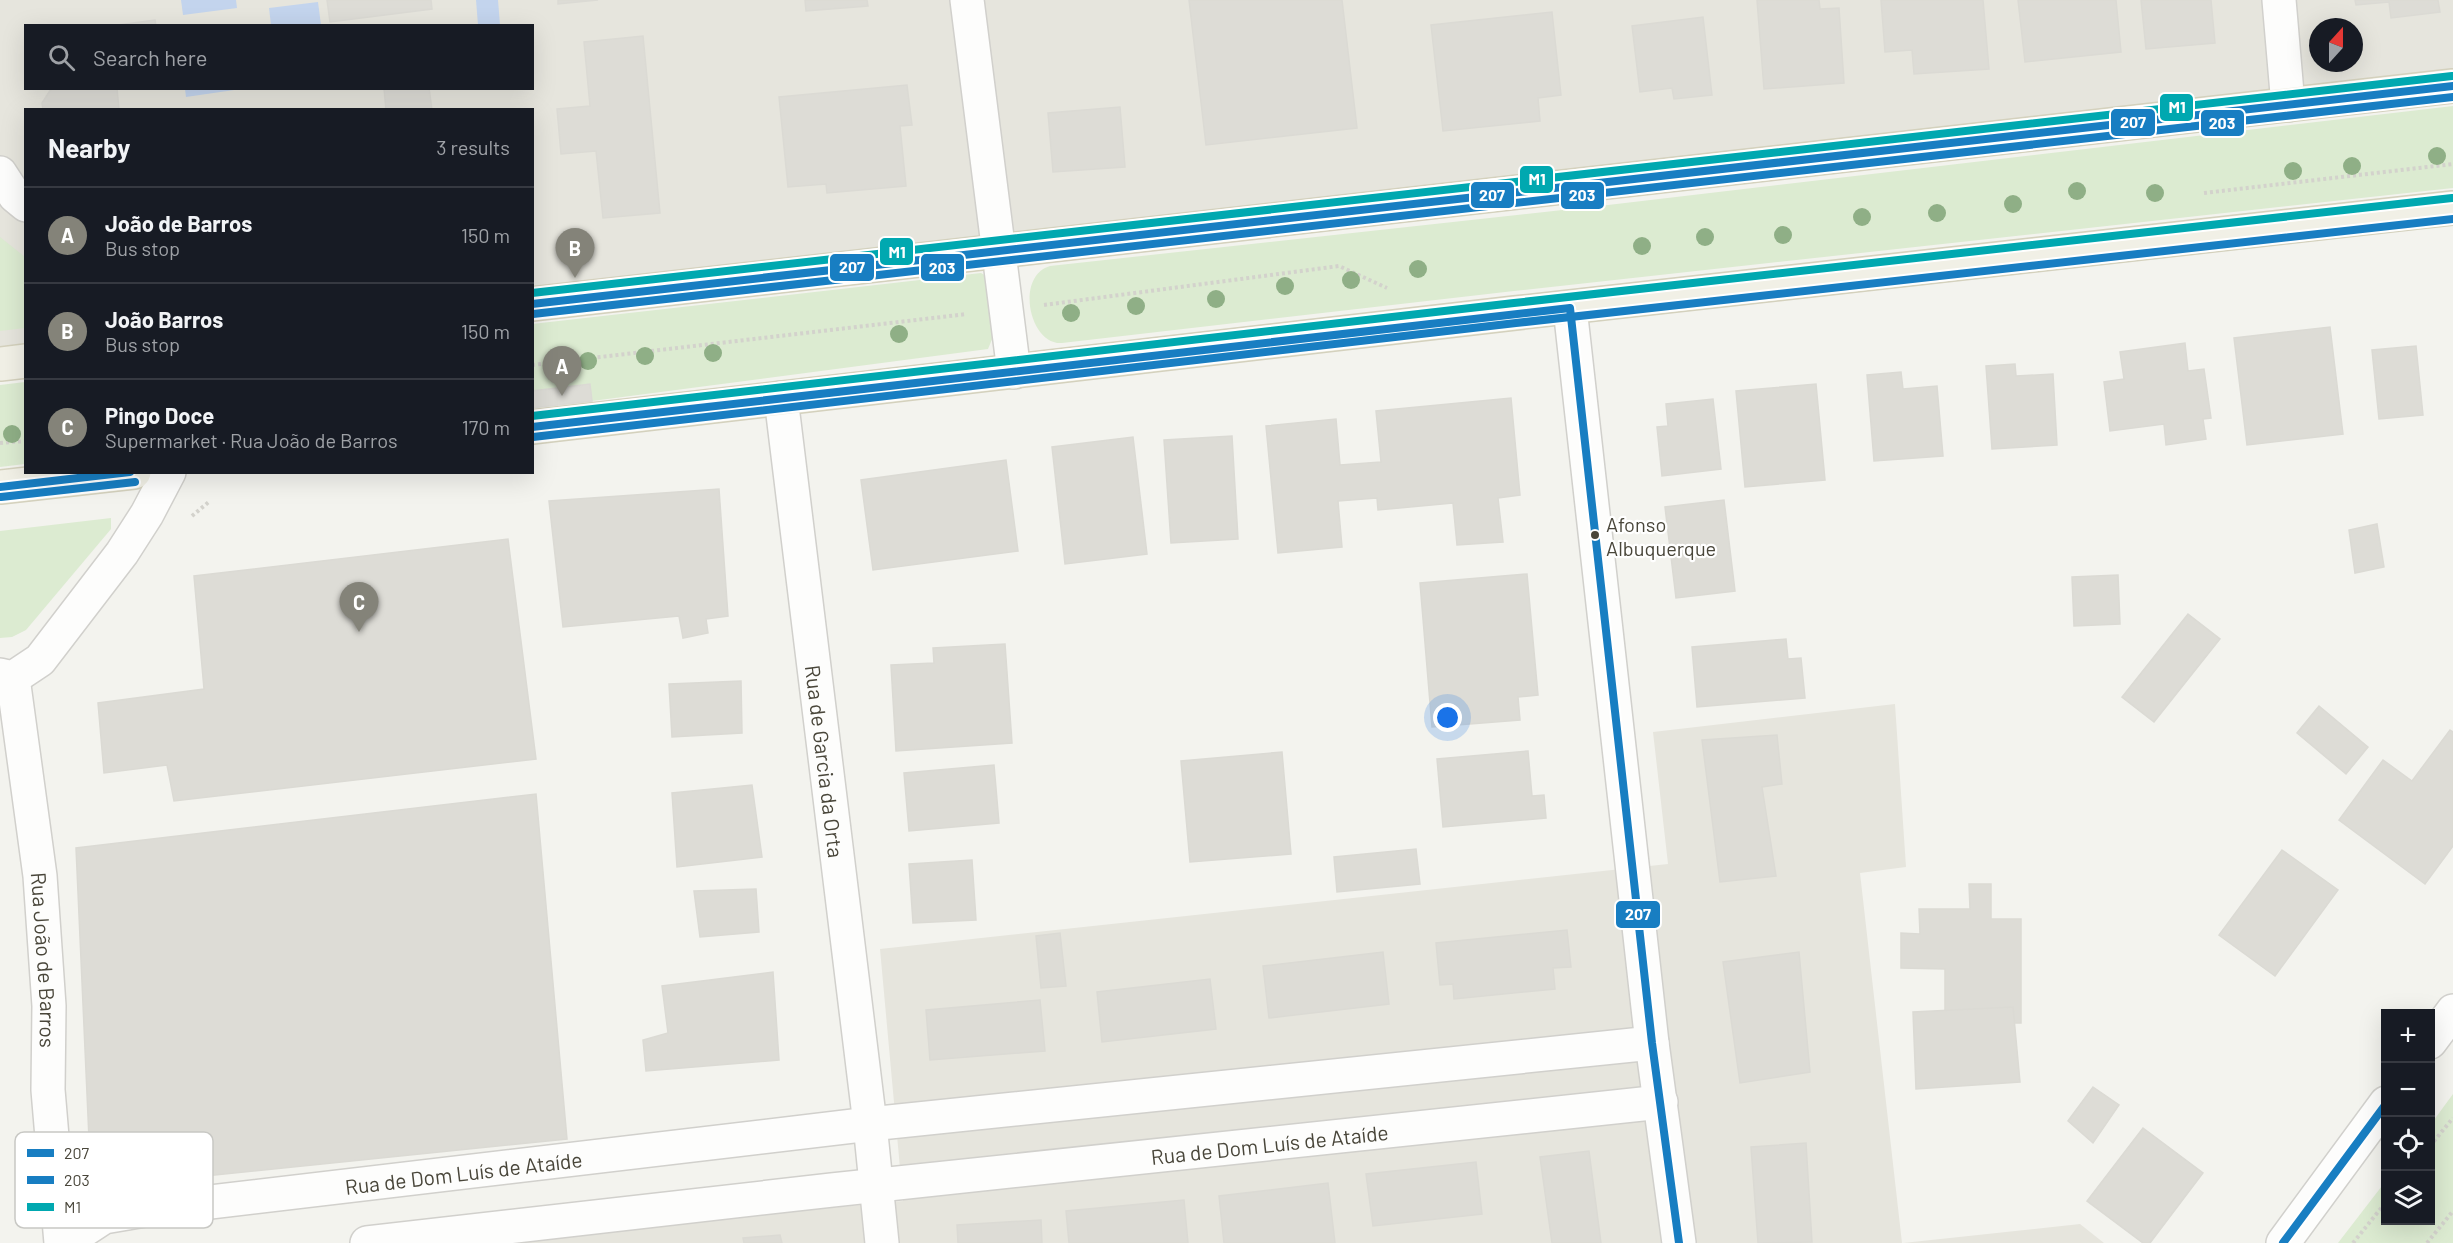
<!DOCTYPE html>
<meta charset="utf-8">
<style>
:root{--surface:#171b24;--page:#242831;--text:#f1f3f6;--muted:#9ea1a6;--line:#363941;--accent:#848379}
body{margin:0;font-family:Barlow,sans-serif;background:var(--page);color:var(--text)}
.controls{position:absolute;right:18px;bottom:18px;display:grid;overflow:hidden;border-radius:0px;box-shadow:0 6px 24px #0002}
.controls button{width:54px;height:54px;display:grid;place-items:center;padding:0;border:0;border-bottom:2px solid var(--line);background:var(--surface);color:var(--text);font:30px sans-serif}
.compass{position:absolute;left:2309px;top:18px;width:54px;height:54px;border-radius:50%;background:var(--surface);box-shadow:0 6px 24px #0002;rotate:21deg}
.you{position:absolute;left:1448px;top:718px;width:21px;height:21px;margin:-15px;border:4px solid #fff;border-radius:50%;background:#1a73e8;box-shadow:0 0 0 9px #1a73e833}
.badge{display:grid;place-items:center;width:39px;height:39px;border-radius:50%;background:var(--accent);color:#fff;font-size:20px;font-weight:700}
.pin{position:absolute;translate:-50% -50px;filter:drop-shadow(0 2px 3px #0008)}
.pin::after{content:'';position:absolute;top:32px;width:21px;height:18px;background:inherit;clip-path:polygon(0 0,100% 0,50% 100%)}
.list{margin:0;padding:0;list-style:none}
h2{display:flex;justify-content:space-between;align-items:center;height:78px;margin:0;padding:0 24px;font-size:26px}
h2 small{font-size:20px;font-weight:400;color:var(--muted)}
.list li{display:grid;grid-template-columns:39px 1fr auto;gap:18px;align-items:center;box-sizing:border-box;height:96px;padding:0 24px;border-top:2px solid var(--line)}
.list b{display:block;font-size:22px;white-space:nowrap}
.list p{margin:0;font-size:20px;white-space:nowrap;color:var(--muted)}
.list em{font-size:20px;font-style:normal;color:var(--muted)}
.icon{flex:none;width:33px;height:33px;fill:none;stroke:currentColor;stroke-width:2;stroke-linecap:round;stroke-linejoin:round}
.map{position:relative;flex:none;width:2453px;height:1243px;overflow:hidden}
.search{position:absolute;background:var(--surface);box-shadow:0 6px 24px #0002;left:24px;top:24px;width:510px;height:66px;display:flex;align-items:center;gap:15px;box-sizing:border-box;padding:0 21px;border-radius:0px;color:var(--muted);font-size:22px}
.panel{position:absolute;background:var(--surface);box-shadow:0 6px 24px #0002;left:24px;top:108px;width:510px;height:366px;border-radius:0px}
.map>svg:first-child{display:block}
.residential{fill:#e6e5dd;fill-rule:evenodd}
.green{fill:#dcebd1}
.water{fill:#c3d4ed}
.building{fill:#dddcd6;stroke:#dbdad4;stroke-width:1.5}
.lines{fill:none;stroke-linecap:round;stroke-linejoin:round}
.minor-casing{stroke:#d1d0cc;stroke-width:36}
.major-casing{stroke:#d4d1bd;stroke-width:36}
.path{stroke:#d3d2cc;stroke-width:4;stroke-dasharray:3 3;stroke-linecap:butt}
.minor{stroke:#fdfdfc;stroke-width:33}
.major{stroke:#f1f0e6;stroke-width:33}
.bus-1-casing{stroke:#fff;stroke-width:12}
.bus-2-casing{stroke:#fff;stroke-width:12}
.bus-3-casing{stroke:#fff;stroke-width:12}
.bus-1{stroke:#187ec2;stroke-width:8}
.bus-2{stroke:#187ec2;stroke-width:8}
.bus-3{stroke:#00a8b0;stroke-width:8}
.tree{fill:#8faf86}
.bus-dot{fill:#49463a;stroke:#fff;stroke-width:2}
.labels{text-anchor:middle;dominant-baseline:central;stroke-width:4.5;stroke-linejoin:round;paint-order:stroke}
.bus-label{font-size:20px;fill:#49463a;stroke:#fff;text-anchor:start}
.street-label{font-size:21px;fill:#49463a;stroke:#fff}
.key{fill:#fff;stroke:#c8c8c4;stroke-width:1.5}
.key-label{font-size:16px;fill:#49463a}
.line-badge{stroke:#fff;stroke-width:2}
.badge-label{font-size:16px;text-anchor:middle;font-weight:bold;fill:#fff}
</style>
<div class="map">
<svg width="2453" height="1243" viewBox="0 0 2453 1243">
<rect width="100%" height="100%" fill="#f3f3ee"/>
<!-- residential -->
<g class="residential">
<path d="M 0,0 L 2453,0 L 2453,86 L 533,304 L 532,110 L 26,110 L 25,361 L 0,364 ZM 26,26 L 532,26 L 532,88 L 26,88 ZM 2318,27 L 2354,27 L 2354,63 L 2318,63 Z"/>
<polygon points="1895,704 1906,867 1860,873 1902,1243 462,1243 903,1201 880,949 1668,864 1653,732"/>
<polygon points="2080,1224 2104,1243 1903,1243"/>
</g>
<!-- green -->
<g class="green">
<path d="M 2453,106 L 2453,188 L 1514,291 L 1062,343 C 1029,345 1015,276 1050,266 L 1608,205 Z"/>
<polygon points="0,237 25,257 25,328 0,331"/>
<polygon points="981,273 986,276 987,282 993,337 988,349 592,401 590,384 533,391 532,324"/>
<polygon points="25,382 25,464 0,467 0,385"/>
<polygon points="111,518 111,529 26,630 12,637 0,638 0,531"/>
<polygon points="2453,1094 2453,1243 2338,1243 2385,1182 2386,1220 2430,1220 2431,1124"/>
</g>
<!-- water -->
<g class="water">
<polygon points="181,0 236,0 237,8 183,15"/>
<polygon points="476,0 498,0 500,25 478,25"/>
<polygon points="318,2 321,25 271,25 269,8"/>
<polygon points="241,89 186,97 185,89 185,88"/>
</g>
<!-- building -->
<g class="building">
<polygon points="327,0 431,0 432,9 330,22"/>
<polygon points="558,0 598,0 558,4"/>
<polygon points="805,0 867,0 868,6 806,11"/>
<polygon points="1189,0 1342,0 1357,128 1206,145"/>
<polygon points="1757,0 1819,0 1820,9 1839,8 1844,83 1764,89"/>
<polygon points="1881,0 1983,0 1989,69 1914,74 1912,50 1885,52"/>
<polygon points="2018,0 2116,0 2121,52 2025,62"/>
<polygon points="2141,0 2211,0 2215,43 2146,49"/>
<polygon points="2355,0 2438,0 2440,12 2391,18 2389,2 2356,5"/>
<polygon points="1552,12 1561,95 1538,98 1540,121 1443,131 1431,25"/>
<polygon points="1703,17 1712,95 1674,99 1672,88 1640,92 1632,26"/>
<polygon points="155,20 156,26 110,26"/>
<polygon points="643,36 660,213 603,218 596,151 561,154 557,109 590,106 584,42"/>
<polygon points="907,85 912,125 900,126 906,186 827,193 826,184 788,187 779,97"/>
<polygon points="117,88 119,110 43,110 42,103 51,89"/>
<polygon points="384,88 429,88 432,110 386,110"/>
<polygon points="1120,107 1125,167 1053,172 1048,113"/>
<polygon points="2330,327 2343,434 2247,445 2234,338"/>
<polygon points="2185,343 2188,371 2204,369 2211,418 2203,419 2206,439 2166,445 2164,424 2110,431 2104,382 2124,379 2120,352"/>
<polygon points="2416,346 2423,415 2379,419 2372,350"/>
<polygon points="2015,364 2016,376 2053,374 2057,445 1992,449 1986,366"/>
<polygon points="1901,372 1903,389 1937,386 1943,456 1874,461 1867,375"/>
<polygon points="590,384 592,401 532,408 532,391"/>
<polygon points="1816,384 1825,480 1745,487 1736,391"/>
<polygon points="1511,398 1520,495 1498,498 1503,542 1457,545 1453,503 1378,510 1377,498 1338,501 1342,547 1278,553 1266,426 1336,419 1340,465 1381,462 1376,411"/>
<polygon points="1713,399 1721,469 1662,476 1657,427 1668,426 1666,404"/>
<polygon points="1232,436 1238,539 1171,543 1164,440"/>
<polygon points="1133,437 1147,554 1065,564 1052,447"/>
<polygon points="1006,460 1018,551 873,570 861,480"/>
<polygon points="719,489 728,616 706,619 708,633 683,638 679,616 563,627 549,501"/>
<polygon points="1724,500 1735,591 1676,598 1665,507"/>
<polygon points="2377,524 2384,567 2355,573 2349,530"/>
<polygon points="508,539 536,759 174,801 167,765 104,773 98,703 204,689 194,576"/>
<polygon points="1527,574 1538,695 1518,697 1520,720 1432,727 1420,583"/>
<polygon points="2118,575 2120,624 2074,626 2072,577"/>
<polygon points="2188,614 2220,639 2154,722 2122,697"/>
<polygon points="1786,639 1788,659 1801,658 1805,698 1697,707 1692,647"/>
<polygon points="1005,644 1012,743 896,751 891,665 934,663 933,648"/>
<polygon points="741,681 742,733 672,737 669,684"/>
<polygon points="2319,706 2368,747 2346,774 2297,733"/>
<polygon points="2450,730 2453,732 2453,846 2425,884 2339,820 2383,760 2412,781"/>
<polygon points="1777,735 1782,784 1762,787 1776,876 1720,882 1702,740"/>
<polygon points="1528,751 1532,796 1544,795 1546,818 1443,827 1437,759"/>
<polygon points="1282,752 1291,854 1190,862 1181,761"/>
<polygon points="994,765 999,823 909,831 904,773"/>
<polygon points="752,785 762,857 677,867 672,793"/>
<polygon points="536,794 567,1139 137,1183 109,1179 90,1161 76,848"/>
<polygon points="1416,849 1420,884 1337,892 1334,857"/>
<polygon points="2282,850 2338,890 2275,976 2219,935"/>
<polygon points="972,860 976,920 913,923 909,864"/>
<polygon points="1969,884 1991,884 1991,919 2021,919 2021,1023 1990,1023 1990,1012 1945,1012 1945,969 1901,968 1901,933 1920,934 1919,909 1970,909"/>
<polygon points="756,889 759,932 700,937 694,891"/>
<polygon points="1567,930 1571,967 1553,968 1555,989 1454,999 1453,984 1440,985 1436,943"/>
<polygon points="1060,933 1066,986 1041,988 1036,936"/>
<polygon points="1383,952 1389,1004 1269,1018 1263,966"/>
<polygon points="1799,952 1810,1072 1740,1083 1723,962"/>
<polygon points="773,972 779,1060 646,1071 643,1040 668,1033 662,986"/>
<polygon points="1210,979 1216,1029 1102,1042 1097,992"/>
<polygon points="1040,1000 1045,1051 930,1060 926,1010"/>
<polygon points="2013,1007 2020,1082 1916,1089 1913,1012"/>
<polygon points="2093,1087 2119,1105 2093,1143 2068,1121"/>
<polygon points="2143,1128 2203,1173 2150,1243 2143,1243 2087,1201"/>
<polygon points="1806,1143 1812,1242 1758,1243 1751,1147"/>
<polygon points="1589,1151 1601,1243 1552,1243 1540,1157"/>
<polygon points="1476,1162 1482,1214 1373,1226 1366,1174"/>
<polygon points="1328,1183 1335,1243 1224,1243 1219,1196"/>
<polygon points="1184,1200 1188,1243 1069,1243 1066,1211"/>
<polygon points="1041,1220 1042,1243 958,1243 957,1225"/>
<polygon points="780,1235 782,1243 744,1243 743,1238"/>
</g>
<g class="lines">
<!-- minor casing -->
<g class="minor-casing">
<g id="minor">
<polyline points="967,0 1014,372"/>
<polyline points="2279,0 2288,105"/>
<polyline points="0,173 15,196 26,205"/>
<polyline points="1570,308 1652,1043 1679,1243"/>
<path id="s1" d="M 781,398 L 870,1124 L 882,1243"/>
<polyline points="0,675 13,678 40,660 122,553 147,514 169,472"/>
<path id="s2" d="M 13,678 L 40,876 L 49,1006 L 48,1090 L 61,1243"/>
<polyline points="2430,1042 2453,1011"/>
<path id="s3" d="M 64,1243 L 104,1217 L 151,1209 L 870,1124 L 1652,1043"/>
<path id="s4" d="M 367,1243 L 832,1190 L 1661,1102"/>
<polyline points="2283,1243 2386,1103"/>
</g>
</g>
<!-- major casing -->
<g class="major-casing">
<g id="major">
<polyline points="532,304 2453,86"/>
<polyline points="0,364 26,361"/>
<polyline points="532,427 1515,313 2453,208"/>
<polyline points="0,487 134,472"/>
</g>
</g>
<!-- path -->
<g class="path">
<polyline points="2204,193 2453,164"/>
<polyline points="1044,305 1339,266 1387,288"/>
<polyline points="532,365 967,314"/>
<polyline points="0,443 26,441"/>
<polyline points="192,516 210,501"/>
<polyline points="2430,1146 2453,1118"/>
<polyline points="2353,1243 2386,1202"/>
<polyline points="2427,1243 2453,1211"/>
</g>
<!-- minor -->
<use href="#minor" class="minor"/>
<!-- major -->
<use href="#major" class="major"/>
<!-- bus-1 casing -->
<g class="bus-1-casing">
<g id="bus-1">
<polyline points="532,304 2453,86"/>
<polyline points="532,427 1570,308 1652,1043 1679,1243"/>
<polyline points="0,487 130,472"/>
<polyline points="2283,1243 2386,1104"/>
</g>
</g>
<!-- bus-2 casing -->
<g class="bus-2-casing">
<g id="bus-2">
<polyline points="533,314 2453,97"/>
<polyline points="533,437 1516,323 2453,219"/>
<polyline points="1,497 135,482"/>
</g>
</g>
<!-- bus-3 casing -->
<g class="bus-3-casing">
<g id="bus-3">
<polyline points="532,293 2452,76"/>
<polyline points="532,416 1514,303 2452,198"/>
</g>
</g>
<!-- bus-1 -->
<use href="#bus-1" class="bus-1"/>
<!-- bus-2 -->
<use href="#bus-2" class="bus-2"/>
<!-- bus-3 -->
<use href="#bus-3" class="bus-3"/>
</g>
<!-- trees -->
<g class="tree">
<circle cx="2437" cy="156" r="9"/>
<circle cx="2352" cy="166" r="9"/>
<circle cx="2293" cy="171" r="9"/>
<circle cx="2077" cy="191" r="9"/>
<circle cx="2155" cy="193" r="9"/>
<circle cx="2013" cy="204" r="9"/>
<circle cx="1937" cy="213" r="9"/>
<circle cx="1862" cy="217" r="9"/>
<circle cx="1783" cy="235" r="9"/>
<circle cx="1705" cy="237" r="9"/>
<circle cx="1642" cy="246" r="9"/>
<circle cx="1418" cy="269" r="9"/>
<circle cx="1351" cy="280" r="9"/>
<circle cx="1285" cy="286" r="9"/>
<circle cx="1216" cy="299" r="9"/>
<circle cx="1136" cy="306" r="9"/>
<circle cx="1071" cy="313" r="9"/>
<circle cx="899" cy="334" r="9"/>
<circle cx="713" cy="353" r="9"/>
<circle cx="645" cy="356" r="9"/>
<circle cx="588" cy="361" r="9"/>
<circle cx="12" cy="434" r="9"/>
</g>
<!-- markers -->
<circle class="bus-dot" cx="1595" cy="535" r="5"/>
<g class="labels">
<!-- bus labels -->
<g class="bus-label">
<text x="1606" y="524">Afonso<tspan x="1606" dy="24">Albuquerque</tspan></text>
</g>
<!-- street labels -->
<g class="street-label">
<text stroke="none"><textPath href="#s1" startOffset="366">Rua de Garcia da Orta</textPath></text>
<text stroke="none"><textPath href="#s2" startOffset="284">Rua João de Barros</textPath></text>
<text stroke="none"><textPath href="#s4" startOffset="908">Rua de Dom Luís de Ataíde</textPath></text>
<text stroke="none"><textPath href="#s3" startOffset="410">Rua de Dom Luís de Ataíde</textPath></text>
</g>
</g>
<!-- legend -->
<rect x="15" y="1132" width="198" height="96" rx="9" class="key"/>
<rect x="27" y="1149" width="27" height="8" fill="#187ec2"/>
<rect x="27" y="1176" width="27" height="8" fill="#187ec2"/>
<rect x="27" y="1203" width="27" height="8" fill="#00a8b0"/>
<g class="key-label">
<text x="64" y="1159">207</text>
<text x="64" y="1186">203</text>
<text x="64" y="1213">M1</text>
</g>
<g class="line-badge">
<rect x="2159" y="93" width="35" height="29" rx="6" fill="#00a8b0"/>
<rect x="2110" y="108" width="46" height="29" rx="6" fill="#187ec2"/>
<rect x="2200" y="109" width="45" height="28" rx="6" fill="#187ec2"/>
<rect x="1519" y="165" width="35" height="29" rx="6" fill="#00a8b0"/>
<rect x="1470" y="181" width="45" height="28" rx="6" fill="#187ec2"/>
<rect x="1560" y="181" width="45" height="29" rx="6" fill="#187ec2"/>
<rect x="879" y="237" width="35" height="29" rx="6" fill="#00a8b0"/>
<rect x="829" y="253" width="46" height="29" rx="6" fill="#187ec2"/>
<rect x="920" y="253" width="45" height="29" rx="6" fill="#187ec2"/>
<rect x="1615" y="900" width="46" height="29" rx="6" fill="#187ec2"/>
</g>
<g class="badge-label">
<text x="2177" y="113">M1</text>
<text x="2133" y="128">207</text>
<text x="2222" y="129">203</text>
<text x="1537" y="185">M1</text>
<text x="1492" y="201">207</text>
<text x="1582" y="201">203</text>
<text x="897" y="258">M1</text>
<text x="852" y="273">207</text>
<text x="942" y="274">203</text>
<text x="1638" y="920">207</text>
</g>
</svg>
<div class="controls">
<button>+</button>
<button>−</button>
<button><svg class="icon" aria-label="locate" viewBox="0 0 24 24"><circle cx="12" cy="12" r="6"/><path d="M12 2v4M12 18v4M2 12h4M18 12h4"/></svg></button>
<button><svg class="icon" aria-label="layers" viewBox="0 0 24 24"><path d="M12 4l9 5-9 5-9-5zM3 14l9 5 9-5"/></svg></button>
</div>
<svg class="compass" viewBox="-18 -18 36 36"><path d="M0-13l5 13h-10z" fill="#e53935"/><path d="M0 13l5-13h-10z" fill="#9ea1a6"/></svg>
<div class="you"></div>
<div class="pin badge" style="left:562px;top:396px">A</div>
<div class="pin badge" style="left:575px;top:278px">B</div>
<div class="pin badge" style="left:359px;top:632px">C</div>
<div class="search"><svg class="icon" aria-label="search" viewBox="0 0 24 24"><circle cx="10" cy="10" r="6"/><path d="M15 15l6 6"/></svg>Search here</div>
<section class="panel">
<h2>Nearby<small>3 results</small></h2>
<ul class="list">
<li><span class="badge">A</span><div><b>João de Barros</b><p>Bus stop</p></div><em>150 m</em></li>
<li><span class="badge">B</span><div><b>João Barros</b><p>Bus stop</p></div><em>150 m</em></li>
<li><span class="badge">C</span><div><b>Pingo Doce</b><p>Supermarket · Rua João de Barros</p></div><em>170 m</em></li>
</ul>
</section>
</div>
